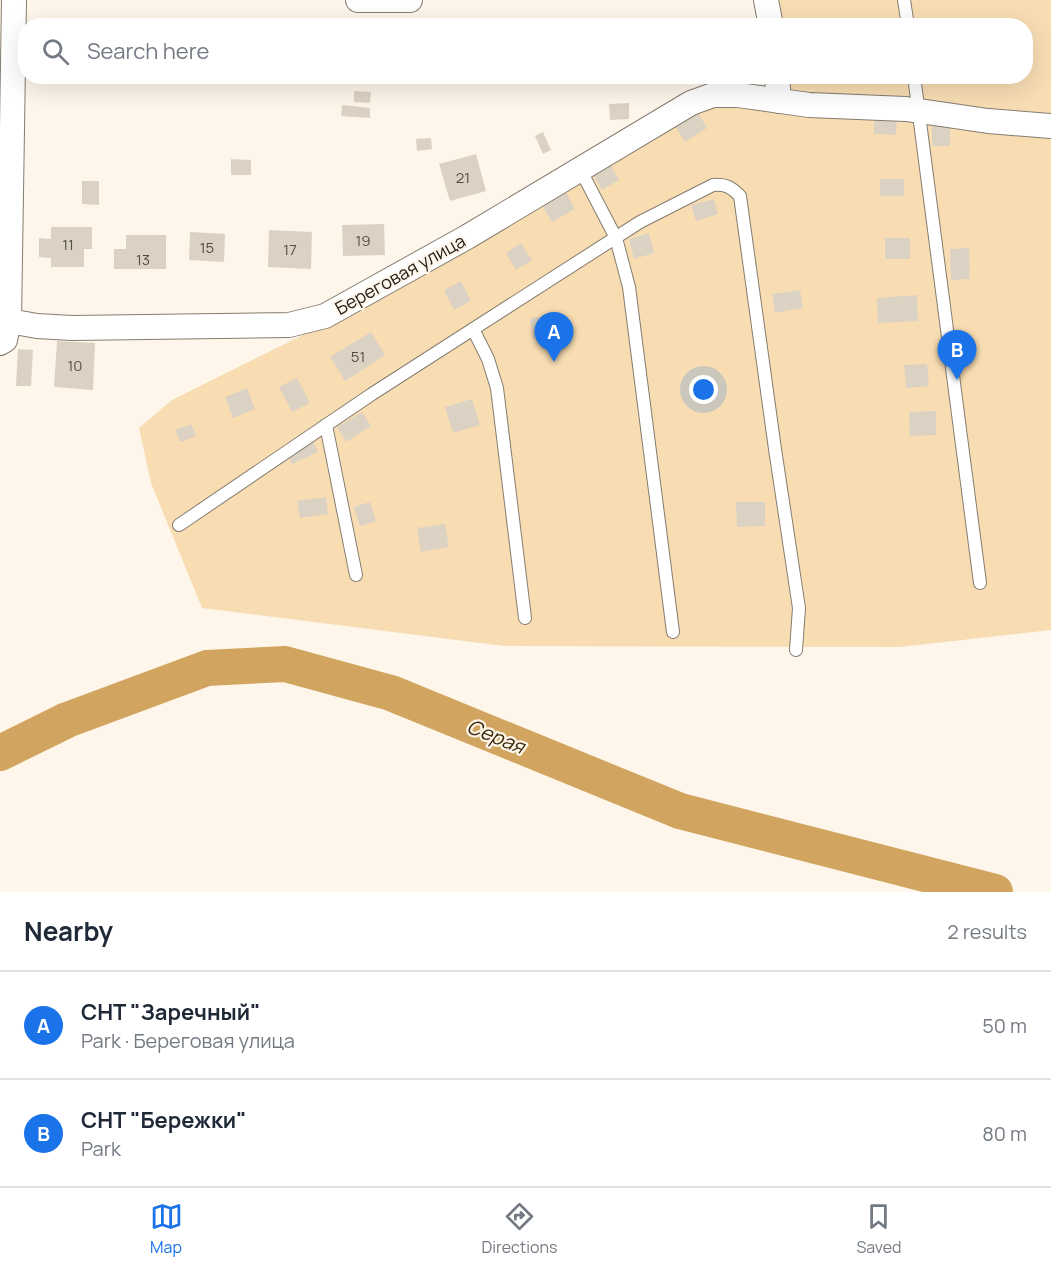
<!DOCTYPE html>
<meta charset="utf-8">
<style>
:root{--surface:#fff;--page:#f2f2f3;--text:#1f2937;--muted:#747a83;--line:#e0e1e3;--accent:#1a73e8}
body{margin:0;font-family:Manrope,sans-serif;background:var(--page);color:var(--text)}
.you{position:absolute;left:704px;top:390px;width:21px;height:21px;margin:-15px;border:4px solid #fff;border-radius:50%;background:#1a73e8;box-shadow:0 0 0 9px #1a73e833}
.badge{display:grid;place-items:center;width:39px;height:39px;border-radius:50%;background:var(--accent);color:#fff;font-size:20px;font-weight:700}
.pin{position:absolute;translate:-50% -50px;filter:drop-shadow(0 2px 3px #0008)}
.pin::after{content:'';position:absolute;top:32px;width:21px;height:18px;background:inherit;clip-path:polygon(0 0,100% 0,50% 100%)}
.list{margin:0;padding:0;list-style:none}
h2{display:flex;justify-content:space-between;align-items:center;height:78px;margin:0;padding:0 24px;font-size:26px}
h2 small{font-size:20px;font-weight:400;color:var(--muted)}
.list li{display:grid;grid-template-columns:39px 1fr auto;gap:18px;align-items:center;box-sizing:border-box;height:108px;padding:0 24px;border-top:2px solid var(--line)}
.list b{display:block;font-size:22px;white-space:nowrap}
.list p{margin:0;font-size:20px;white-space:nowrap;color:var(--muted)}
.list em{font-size:20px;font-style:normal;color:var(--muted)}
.icon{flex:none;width:33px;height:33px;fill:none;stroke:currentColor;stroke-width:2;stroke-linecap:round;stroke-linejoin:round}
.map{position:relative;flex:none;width:1051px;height:892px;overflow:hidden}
.search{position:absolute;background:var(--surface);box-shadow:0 6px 24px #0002;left:18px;right:18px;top:18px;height:66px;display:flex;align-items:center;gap:15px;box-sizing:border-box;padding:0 21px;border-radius:24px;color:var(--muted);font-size:22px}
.sheet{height:294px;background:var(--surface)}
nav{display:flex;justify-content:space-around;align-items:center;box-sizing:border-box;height:84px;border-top:2px solid var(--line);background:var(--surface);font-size:16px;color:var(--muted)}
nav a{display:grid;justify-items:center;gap:3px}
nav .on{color:var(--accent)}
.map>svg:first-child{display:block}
.green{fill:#f8ddb3}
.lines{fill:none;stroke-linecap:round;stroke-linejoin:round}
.river{stroke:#d1a55f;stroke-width:36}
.building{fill:#dcd2c4}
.lane-casing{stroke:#857c6f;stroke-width:14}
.street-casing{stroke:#857c6f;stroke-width:26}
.lane{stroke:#fff;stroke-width:12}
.street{stroke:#fff;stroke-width:24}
.labels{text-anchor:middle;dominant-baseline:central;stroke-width:4.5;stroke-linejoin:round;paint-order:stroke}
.number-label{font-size:15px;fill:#534d46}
.street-label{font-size:18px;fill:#25211c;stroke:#fef6ea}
.water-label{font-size:20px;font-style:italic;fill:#3d2a0b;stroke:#fef6ea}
</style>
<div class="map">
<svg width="1051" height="892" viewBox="0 0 1051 892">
<rect width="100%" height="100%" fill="#fef6ea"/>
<!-- green -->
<polygon class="green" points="775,0 1051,0 1051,630 900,647 504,646 202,608 151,483 139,428 172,400 325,324 701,103 788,90 786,77 1026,76 1026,26 779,25"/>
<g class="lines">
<!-- river -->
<polyline class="river" points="0,753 67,720 207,668 285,664 391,693 680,811 995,892"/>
</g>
<!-- building -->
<g class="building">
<polygon points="111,76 162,76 162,80 111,78"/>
<polygon points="354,91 371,92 370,103 354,102"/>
<polygon points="629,103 629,119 610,120 609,104"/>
<polygon points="342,105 370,108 370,118 341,116"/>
<polygon points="697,111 707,128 685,142 674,124"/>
<polygon points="874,118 897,119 896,135 874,134"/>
<rect x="932" y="124" width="18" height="22"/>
<polygon points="543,132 551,150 543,154 535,136"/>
<polygon points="431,138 432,149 417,151 416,139"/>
<polygon points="476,154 486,191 450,201 439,164"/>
<polygon points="231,159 251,160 251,175 231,175"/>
<polygon points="611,165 619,180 602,190 593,174"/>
<rect x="880" y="179" width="24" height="17"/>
<polygon points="82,181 99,181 99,205 82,204"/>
<polygon points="566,192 575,209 552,222 542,205"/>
<polygon points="714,199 718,214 696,221 691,205"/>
<polygon points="384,224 385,255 343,256 342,225"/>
<polygon points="51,227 92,227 92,249 84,249 84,267 51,267 51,258 39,257 39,238 51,239"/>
<polygon points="269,230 312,232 311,269 268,267"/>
<polygon points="190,232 225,234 224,262 189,260"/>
<polygon points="649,233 654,253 634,259 629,239"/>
<polygon points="126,235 166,235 166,269 114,269 114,249 126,249"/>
<rect x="885" y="238" width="25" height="21"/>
<polygon points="521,243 532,260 516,270 506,253"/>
<polygon points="969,248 970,279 951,280 950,249"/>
<polygon points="461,281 471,301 454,310 444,290"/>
<polygon points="800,290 803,308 775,313 772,294"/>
<polygon points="917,295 918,321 878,323 877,298"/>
<polygon points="551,316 553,337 533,339 530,318"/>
<polygon points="371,332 385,355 345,381 330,357"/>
<polygon points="57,341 95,343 93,390 54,387"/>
<polygon points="18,349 33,350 31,386 16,386"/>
<polygon points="927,364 929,386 906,388 904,365"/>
<polygon points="297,378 310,403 292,412 279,387"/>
<polygon points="247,388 255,409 233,418 225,397"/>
<polygon points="472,399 480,425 453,433 445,407"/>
<polygon points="936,411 936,435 910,436 909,412"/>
<polygon points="362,412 371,426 346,442 337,427"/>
<polygon points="191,424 196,436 180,442 175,430"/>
<polygon points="313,441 318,452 292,464 287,453"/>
<polygon points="326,497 328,514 300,518 297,501"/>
<polygon points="370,502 376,521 360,526 354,507"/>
<polygon points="736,502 765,502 765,526 737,527"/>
<polygon points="445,524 449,547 421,552 417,528"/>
</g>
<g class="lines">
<!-- lane casing -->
<g class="lane-casing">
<g id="lane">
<polyline points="904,0 908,26"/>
<polyline points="914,76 980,583"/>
<polyline points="580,169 616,238 629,287 673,632"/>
<polyline points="473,329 488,359 497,388 525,618"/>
<polyline points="326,425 356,575"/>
<path d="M 179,525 L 372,394 L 640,222 L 713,185 C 726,184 731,187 740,196 L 775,449 L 799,608 L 796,650"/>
</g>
</g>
<!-- street casing -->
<g class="street-casing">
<g id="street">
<polyline points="358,0 410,0"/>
<polyline points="766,0 771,26"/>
<polyline points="777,76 779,101"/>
<polyline points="9,321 14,0"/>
<polyline points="0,343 5,340 9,321 37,326 72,328 289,325 325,316 467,237 691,103 713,95 738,95 809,105 906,109 988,121 1051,126"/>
</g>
</g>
<!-- lane -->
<use href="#lane" class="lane"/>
<!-- street -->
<use href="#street" class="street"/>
</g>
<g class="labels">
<!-- number labels -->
<g class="number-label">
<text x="463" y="177">21</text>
<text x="363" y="240">19</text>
<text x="68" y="244">11</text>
<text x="207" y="247">15</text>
<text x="290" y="249">17</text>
<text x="143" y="259">13</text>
<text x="358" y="356">51</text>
<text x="75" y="365">10</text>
</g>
<!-- street labels -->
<g class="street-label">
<text transform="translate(400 274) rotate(-29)">Береговая улица</text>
</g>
<!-- water labels -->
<g class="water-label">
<text transform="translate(496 736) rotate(22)">Серая</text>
</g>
</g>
</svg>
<div class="you"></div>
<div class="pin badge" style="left:554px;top:362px">A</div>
<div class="pin badge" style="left:957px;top:380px">B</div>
<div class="search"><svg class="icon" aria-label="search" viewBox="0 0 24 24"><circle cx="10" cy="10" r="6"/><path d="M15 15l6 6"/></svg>Search here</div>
</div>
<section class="sheet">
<h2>Nearby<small>2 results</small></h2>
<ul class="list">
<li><span class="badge">A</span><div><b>СНТ &quot;Заречный&quot;</b><p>Park · Береговая улица</p></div><em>50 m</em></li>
<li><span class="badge">B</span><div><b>СНТ &quot;Бережки&quot;</b><p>Park</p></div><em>80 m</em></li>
</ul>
</section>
<nav>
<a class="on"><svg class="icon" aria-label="map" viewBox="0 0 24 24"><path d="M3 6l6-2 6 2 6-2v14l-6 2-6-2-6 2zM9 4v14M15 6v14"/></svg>Map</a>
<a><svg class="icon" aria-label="directions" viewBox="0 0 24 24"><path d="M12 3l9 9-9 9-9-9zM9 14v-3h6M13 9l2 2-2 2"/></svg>Directions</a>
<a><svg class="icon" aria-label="saved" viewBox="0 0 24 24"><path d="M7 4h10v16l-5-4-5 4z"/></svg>Saved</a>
</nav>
